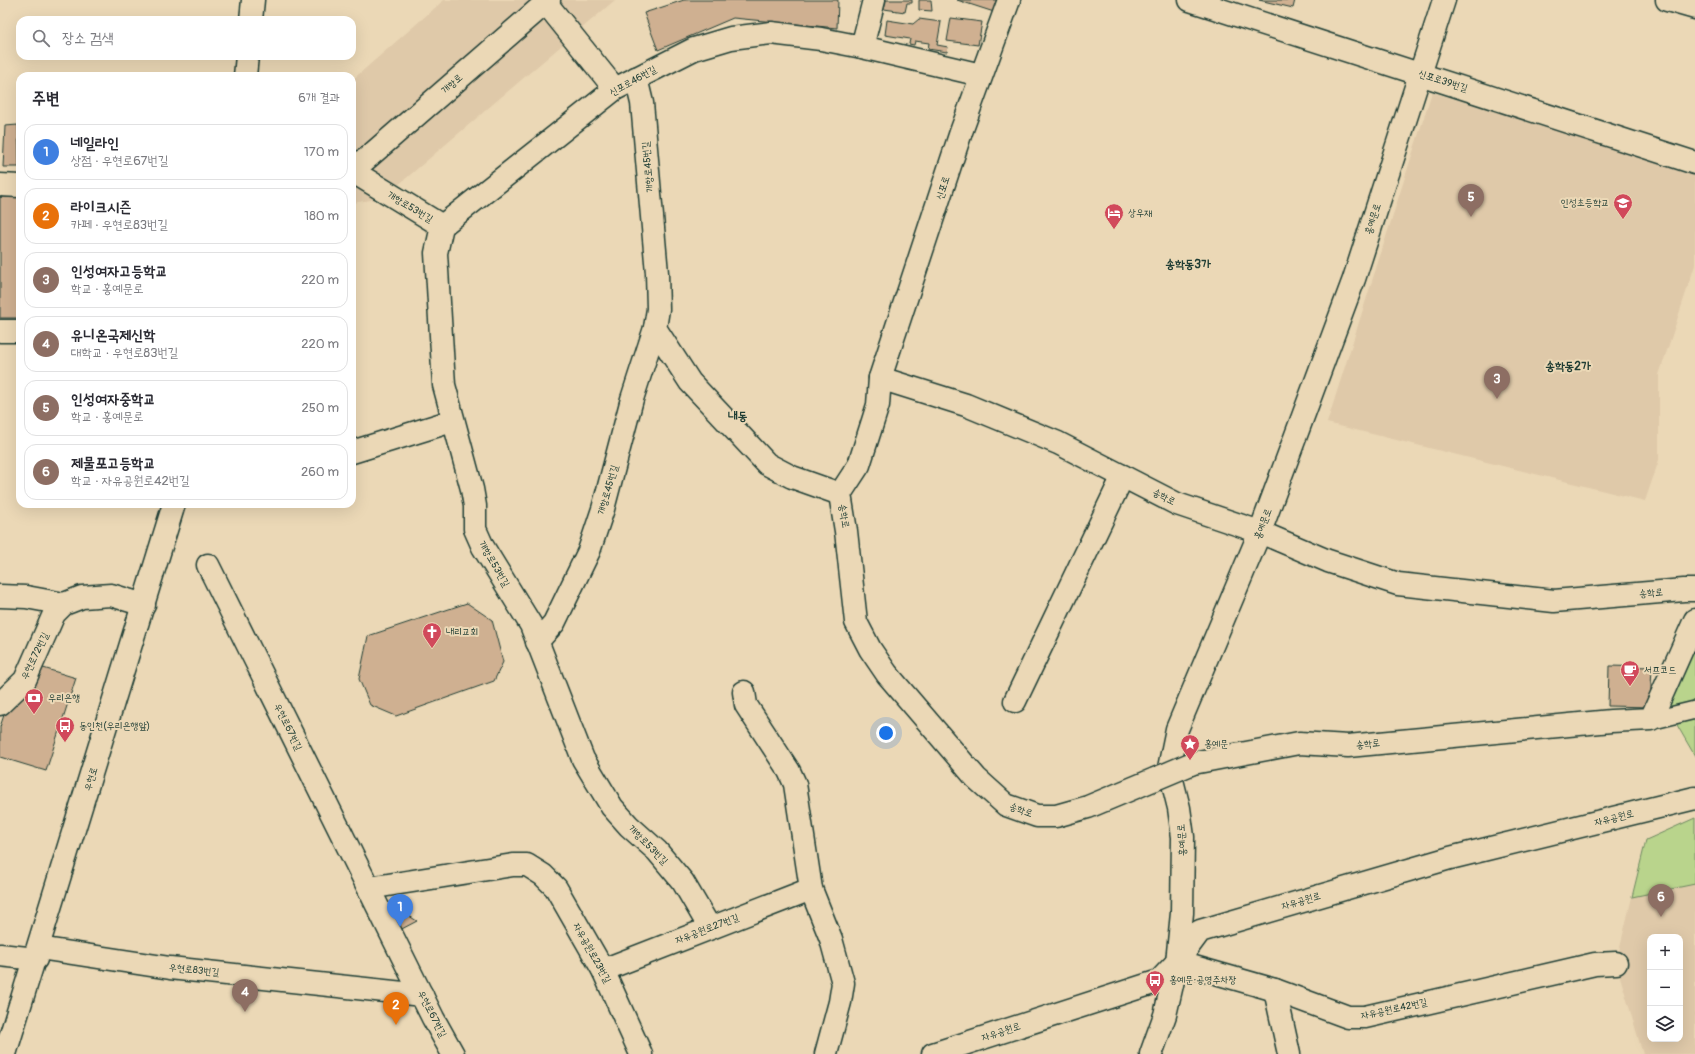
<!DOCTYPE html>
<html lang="ko">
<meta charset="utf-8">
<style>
:root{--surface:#fff;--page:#f7f7f7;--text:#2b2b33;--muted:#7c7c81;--line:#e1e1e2;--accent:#7c3aed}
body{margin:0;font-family:Pangolin,"Poor Story",sans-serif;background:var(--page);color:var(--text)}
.controls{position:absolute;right:12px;bottom:12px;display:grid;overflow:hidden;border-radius:8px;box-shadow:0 4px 16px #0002}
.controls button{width:36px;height:36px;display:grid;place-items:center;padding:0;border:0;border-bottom:1px solid var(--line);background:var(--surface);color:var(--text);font:20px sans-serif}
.you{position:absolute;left:886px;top:733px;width:14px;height:14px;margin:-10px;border:3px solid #fff;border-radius:50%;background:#1a73e8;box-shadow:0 0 0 6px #1a73e833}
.badge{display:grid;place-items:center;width:26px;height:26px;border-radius:50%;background:var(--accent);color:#fff;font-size:13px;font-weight:700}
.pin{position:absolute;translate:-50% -33px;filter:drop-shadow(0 1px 2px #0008)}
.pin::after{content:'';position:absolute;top:21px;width:14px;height:12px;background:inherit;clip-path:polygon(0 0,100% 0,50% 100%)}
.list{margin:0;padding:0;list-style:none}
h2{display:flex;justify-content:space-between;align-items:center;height:52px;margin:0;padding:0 16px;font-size:17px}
h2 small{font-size:13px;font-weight:400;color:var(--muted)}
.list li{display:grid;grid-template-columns:26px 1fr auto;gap:12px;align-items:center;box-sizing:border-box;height:56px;margin:0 8px 8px;padding:0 8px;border:1px solid var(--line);border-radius:12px}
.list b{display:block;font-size:15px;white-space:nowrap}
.list p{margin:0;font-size:13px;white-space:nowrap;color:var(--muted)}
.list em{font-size:13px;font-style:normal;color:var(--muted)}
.icon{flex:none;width:22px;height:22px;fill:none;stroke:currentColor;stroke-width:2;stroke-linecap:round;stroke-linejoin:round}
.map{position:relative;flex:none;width:1695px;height:1054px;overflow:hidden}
.search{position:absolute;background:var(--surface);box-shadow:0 4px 16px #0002;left:16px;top:16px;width:340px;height:44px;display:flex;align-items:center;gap:10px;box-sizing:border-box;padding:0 14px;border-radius:12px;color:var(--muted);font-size:15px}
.panel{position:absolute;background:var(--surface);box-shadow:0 4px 16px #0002;left:16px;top:72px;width:340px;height:436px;border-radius:12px}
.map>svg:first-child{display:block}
.built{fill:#dfc9a9;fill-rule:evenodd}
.green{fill:#b9d48c;stroke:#6c8860}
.building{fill:#cfb091;stroke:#1f3d34}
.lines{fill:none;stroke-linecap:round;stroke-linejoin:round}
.pedestrian-casing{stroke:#1f3d34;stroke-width:20}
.minor-casing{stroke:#1f3d34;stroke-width:25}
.tertiary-casing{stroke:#1f3d34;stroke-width:25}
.pedestrian{stroke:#ebd8b6;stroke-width:17}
.minor{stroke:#ebd8b6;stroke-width:22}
.tertiary{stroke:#ebd8b6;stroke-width:22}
.minor-bridge-casing{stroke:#1f3d34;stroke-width:25;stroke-linecap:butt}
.minor-bridge{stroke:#ebd8b6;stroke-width:22}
.labels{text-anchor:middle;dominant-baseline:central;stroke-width:4;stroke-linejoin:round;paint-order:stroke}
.street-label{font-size:10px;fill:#1f3d34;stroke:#ebd8b6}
.poi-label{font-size:10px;fill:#1f3d34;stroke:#ebd8b6;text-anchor:start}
.quarter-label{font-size:12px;font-weight:bold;fill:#1f3d34;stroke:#ebd8b6}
</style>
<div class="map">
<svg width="1695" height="1054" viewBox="0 0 1695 1054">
<rect width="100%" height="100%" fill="#ebd8b6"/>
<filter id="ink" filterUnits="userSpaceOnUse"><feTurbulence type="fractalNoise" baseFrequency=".025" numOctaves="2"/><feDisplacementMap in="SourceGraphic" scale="8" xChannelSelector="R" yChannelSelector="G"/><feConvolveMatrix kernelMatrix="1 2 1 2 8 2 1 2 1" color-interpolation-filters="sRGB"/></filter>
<g filter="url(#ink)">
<!-- built -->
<g class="built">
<polygon points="444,0 615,0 383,198 352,203 352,80"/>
<polygon points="1432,92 1576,136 1695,176 1695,265 1659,375 1659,460 1645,501 1327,423"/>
<path d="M 1695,818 L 1695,1054 L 1643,1054 L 1616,963 L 1646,840 ZM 1650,937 L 1680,937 L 1680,1039 L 1650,1039 Z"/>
</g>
<!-- green -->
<g class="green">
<polygon points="1695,648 1695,756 1666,706"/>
<polygon points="1695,818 1695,884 1632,897 1646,840"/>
</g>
<!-- building -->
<g class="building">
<polygon points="684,0 838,0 837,28 733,18 658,50 644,13"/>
<polygon points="879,0 912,0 912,3 907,3 905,12 877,8"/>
<polygon points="919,0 931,0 932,11 919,10"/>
<polygon points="957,0 998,0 994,12"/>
<polygon points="1259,0 1295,0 1293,8"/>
<polygon points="951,18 982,22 978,45 947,41"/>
<polygon points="919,19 941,22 937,45 948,47 947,52 928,49 929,43 915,41 914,45 909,44 910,39 885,35 887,20 913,24"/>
<polygon points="18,125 19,167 3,167 5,126"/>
<rect x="0" y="197" width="20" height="121"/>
<polygon points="467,603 492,620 503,662 494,681 396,716 370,705 359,679 368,636"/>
<polygon points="1609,666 1652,667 1650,707 1608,706"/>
<polygon points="40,667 76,678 46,771 0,757 0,727 8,703"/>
<polygon points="406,914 417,921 396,932 391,921"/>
</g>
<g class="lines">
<!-- pedestrian casing -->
<g class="pedestrian-casing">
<polyline id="pedestrian" points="1651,719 1658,719 1695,710"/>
</g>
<!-- minor casing -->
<g class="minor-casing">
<g id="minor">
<polyline points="1009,0 961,132 880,378 878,405 859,465 840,494 846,531 856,622 870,649 887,674 976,778 1006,805 1037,816 1056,816 1088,807 1155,779"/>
<polyline points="1190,0 1695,163"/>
<polyline points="1667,0 1695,8"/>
<polyline points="546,3 615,89"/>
<polyline points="862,47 874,0"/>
<polyline points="352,171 442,226"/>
<polyline points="442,226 436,253 444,385 472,489 475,506 475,529 483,547 531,625 583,759 612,807 629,826 657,851 683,882 710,928"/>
<polyline points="442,226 615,89 694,49 731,38 771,33 821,39 862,47 981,75"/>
<polyline points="655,328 690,382 767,464 792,477 840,494"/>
<polyline points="0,331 20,331"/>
<polyline points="880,378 966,405 1058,443 1177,504 1260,532 1328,561 1398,584 1554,601 1684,590 1695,590"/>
<polyline points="352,452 452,421"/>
<polyline points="208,565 433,1018 453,1054"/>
<polyline points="0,596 26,597 64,604"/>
<polyline points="537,642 554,623 589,551 603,509 632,399 655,328 658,309 657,273 642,103 636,78"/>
<polyline points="744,692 746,705 789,771 795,784 811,889 831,939 843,983 840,1002 826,1054"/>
<polyline points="1015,701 1123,476"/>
<polyline points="0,704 25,680 54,614 64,604 82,597 111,595 144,605"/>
<polyline points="1193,763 1299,743 1348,746 1611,721 1651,719 1695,620"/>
<polyline points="369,888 513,865 527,865 543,875 556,888 603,970 641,1054"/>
<polyline points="39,948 170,968 422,995"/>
<polyline points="0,955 36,959"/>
<polyline points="1177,962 1275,990 1348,1017 1365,1017 1595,964 1616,963"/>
<polyline points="603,970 811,889"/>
<polyline points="1275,990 1289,1054"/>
<polyline points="933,1054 1159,981 1177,962 1200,931 1450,858 1695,798"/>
<polyline points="1151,1054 1165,1015 1177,963"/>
</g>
</g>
<!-- tertiary casing -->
<g class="tertiary-casing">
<g id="tertiary">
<polyline points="251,20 253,0"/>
<polyline points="245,76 247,56"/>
<polyline points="352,165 365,160 549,0"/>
<polyline points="0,185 20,186"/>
<polyline points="1177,962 1182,913 1183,837 1179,808 1169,768 1177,729 1260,532 1354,279 1444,0"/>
<polyline points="5,1054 174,504"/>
</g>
</g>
<!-- pedestrian -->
<use href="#pedestrian" class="pedestrian"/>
<!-- minor -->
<use href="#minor" class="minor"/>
<!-- tertiary -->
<use href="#tertiary" class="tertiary"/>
<!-- minor-bridge casing -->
<g class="minor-bridge-casing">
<polyline id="minor-bridge" points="1155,779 1193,763"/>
</g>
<!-- minor-bridge -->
<use href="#minor-bridge" class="minor-bridge"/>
</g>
</g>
<!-- icons -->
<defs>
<g id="school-pin" transform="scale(1)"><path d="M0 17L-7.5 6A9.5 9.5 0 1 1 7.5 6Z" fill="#d1495b" stroke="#ebd8b6"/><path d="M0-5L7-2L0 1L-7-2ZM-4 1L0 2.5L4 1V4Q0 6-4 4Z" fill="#fff"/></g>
<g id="hotel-pin" transform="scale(1)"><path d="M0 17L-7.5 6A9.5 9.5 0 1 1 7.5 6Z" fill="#d1495b" stroke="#ebd8b6"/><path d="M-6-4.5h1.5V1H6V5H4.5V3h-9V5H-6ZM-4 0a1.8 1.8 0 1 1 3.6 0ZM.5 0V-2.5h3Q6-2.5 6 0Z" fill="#fff"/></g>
<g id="church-pin" transform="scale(1)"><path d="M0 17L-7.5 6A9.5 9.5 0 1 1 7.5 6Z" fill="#d1495b" stroke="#ebd8b6"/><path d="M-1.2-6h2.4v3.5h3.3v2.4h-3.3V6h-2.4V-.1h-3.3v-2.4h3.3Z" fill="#fff"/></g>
<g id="cafe-pin" transform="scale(1)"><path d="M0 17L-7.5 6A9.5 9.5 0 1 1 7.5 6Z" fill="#d1495b" stroke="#ebd8b6"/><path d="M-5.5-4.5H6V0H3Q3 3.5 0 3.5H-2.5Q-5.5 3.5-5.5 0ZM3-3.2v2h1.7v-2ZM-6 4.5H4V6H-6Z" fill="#fff"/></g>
<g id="bank-pin" transform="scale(1)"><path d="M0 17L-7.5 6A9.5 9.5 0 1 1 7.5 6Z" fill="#d1495b" stroke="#ebd8b6"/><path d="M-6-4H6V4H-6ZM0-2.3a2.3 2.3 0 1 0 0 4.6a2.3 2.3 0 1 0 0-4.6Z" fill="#fff"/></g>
<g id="bus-pin" transform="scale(1)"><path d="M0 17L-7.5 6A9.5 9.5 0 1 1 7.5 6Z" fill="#d1495b" stroke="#ebd8b6"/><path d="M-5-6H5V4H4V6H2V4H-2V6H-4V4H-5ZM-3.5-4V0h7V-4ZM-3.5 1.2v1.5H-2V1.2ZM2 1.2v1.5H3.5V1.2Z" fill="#fff"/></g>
<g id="sight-pin" transform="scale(1)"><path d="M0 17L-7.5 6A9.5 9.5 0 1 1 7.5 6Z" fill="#d1495b" stroke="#ebd8b6"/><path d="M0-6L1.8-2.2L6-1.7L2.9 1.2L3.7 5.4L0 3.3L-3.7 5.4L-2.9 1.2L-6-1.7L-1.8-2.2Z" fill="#fff"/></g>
</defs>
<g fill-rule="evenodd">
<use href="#school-pin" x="1623" y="203"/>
<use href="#hotel-pin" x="1114" y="213"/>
<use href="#church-pin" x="432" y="632"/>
<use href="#cafe-pin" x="1630" y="670"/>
<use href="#bank-pin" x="34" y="698"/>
<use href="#bus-pin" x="65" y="726"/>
<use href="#sight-pin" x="1190" y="744"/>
<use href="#bus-pin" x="1155" y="980"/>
</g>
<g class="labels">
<!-- street labels -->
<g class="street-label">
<text transform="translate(633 81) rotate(-29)">신포로46번길</text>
<text transform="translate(1443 81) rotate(18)">신포로39번길</text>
<text transform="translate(452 84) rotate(-41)">개항로</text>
<text transform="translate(648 167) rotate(-95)">개항로45번길</text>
<text transform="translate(943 188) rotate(-72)">신포로</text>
<text transform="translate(410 207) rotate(31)">개항로53번길</text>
<text transform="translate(1373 219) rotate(-72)">홍예문로</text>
<text transform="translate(608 490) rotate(-74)">개항로45번길</text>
<text transform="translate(1164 497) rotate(27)">송학로</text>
<text transform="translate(844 516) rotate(81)">송학로</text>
<text transform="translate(1263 524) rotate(-69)">홍예문로</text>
<text transform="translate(494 564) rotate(60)">개항로53번길</text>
<text transform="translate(1651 593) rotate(-5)">송학로</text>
<text transform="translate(35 656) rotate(-64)">우현로72번길</text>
<text transform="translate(288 727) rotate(64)">우현로67번길</text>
<text transform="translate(1368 744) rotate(-6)">송학로</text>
<text transform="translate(91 779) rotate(-73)">우현로</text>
<text transform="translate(1021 810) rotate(20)">송학로</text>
<text transform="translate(1614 818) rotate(-14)">자유공원로</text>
<text transform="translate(1182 840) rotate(-93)">홍예문로</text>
<text transform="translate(648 845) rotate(45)">개항로53번길</text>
<text transform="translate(1301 901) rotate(-16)">자유공원로</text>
<text transform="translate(707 929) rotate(-21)">자유공원로27번길</text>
<text transform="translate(592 953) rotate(61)">자유공원로23번길</text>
<text transform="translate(194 970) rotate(6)">우현로83번길</text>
<text transform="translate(1394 1009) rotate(-12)">자유공원로42번길</text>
<text transform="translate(432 1014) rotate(63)">우현로67번길</text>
<text transform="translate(1001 1032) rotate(-18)">자유공원로</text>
</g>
<!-- poi labels -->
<g class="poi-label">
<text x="1609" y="203" text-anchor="end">인성초등학교</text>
<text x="1128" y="213">상우재</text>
<text x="446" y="632">내리교회</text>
<text x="1644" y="670">서프코드</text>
<text x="48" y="698">우리은행</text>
<text x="79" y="726">동인천(우리은행앞)</text>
<text x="1204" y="744">홍예문</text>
<text x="1169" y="980">홍예문·공영주차장</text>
</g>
<!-- quarter labels -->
<g class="quarter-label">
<text x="1188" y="264">송학동3가</text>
<text x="1568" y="366">송학동2가</text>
<text x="738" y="416">내동</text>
</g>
</g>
</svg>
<div class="controls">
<button>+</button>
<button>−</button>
<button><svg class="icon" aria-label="layers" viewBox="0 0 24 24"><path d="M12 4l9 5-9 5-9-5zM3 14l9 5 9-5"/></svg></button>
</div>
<div class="you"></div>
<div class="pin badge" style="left:400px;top:927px;background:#3f7fe0">1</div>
<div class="pin badge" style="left:396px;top:1025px;background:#e8710a">2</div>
<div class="pin badge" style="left:1497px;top:399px;background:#8d6e63">3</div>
<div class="pin badge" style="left:245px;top:1012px;background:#8d6e63">4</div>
<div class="pin badge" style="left:1471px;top:217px;background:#8d6e63">5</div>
<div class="pin badge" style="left:1661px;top:917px;background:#8d6e63">6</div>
<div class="search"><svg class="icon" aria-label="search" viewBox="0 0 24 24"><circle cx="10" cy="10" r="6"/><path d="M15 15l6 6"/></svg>장소 검색</div>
<section class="panel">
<h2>주변<small>6개 결과</small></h2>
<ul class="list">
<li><span class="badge" style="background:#3f7fe0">1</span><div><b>네일라인</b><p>상점 · 우현로67번길</p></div><em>170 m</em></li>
<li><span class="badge" style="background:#e8710a">2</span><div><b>라이크시즌</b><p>카페 · 우현로83번길</p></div><em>180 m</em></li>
<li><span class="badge" style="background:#8d6e63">3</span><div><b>인성여자고등학교</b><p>학교 · 홍예문로</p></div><em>220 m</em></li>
<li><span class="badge" style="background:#8d6e63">4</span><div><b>유니온국제신학</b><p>대학교 · 우현로83번길</p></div><em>220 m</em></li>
<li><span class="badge" style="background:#8d6e63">5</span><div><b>인성여자중학교</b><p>학교 · 홍예문로</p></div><em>250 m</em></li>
<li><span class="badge" style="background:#8d6e63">6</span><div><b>제물포고등학교</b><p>학교 · 자유공원로42번길</p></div><em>260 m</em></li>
</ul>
</section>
</div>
